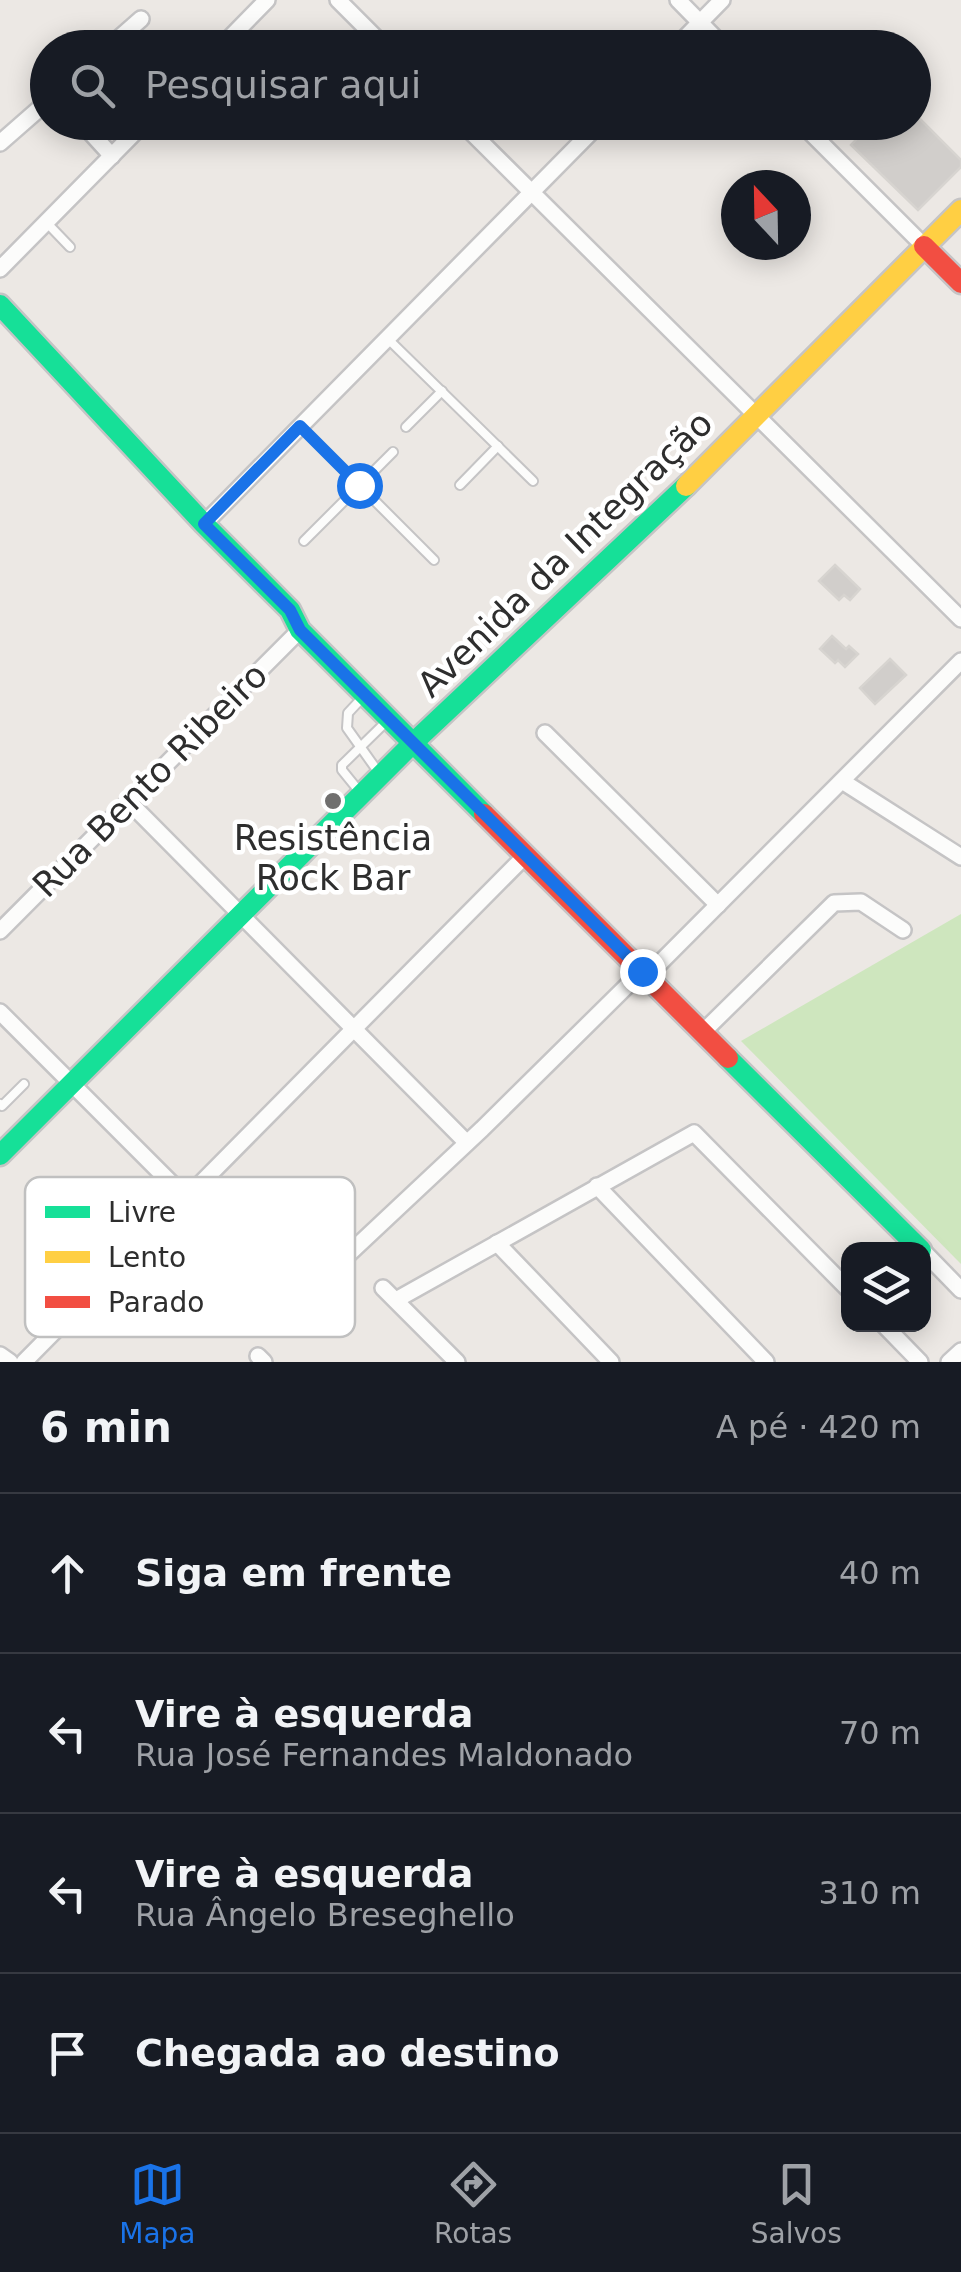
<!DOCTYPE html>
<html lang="pt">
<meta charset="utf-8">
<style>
:root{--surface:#171b24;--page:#242831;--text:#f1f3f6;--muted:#9ea1a6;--line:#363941;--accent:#1a73e8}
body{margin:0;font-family:"DejaVu Sans",sans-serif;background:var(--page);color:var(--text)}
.controls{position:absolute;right:30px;bottom:30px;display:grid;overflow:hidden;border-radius:20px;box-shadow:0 5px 25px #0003}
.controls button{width:90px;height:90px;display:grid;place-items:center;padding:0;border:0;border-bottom:2px solid var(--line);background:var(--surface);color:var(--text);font:50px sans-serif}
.compass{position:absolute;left:721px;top:170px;width:90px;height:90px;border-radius:50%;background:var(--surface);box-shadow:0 5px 25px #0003;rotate:338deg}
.stop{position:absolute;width:30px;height:30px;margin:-22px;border:8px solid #1a73e8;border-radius:50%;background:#fff}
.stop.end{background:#1a73e8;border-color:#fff;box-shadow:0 2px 10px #0008}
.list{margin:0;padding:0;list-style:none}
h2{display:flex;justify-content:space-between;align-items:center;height:130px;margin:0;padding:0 40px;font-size:42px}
h2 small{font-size:32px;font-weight:400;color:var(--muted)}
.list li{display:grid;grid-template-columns:65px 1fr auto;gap:30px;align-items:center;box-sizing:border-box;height:160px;padding:0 40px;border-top:2px solid var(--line)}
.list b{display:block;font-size:38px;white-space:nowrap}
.list p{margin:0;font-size:32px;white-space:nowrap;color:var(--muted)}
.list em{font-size:32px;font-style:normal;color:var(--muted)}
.icon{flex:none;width:55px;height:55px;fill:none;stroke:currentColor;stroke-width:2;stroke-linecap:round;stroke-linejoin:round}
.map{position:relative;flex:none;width:961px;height:1362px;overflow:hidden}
.search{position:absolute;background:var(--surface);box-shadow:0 5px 25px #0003;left:30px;right:30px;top:30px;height:110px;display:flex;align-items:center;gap:25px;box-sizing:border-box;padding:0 35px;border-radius:55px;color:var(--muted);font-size:38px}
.sheet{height:770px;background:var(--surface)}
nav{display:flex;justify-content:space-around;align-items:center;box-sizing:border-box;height:140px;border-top:2px solid var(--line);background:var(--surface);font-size:28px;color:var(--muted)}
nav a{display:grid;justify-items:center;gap:5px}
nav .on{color:var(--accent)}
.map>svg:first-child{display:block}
.green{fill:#cee6be}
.building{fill:#d1cecb;stroke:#d7d4d0;stroke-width:2.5}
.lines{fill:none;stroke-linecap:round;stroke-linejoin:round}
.lane-casing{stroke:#c5c4c5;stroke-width:12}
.street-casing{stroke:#c5c4c5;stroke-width:20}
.fast-casing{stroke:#c5c4c5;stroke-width:25}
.slow-casing{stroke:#c5c4c5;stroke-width:25}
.jam-casing{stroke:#c5c4c5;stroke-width:25}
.lane{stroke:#fcfcfb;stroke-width:8}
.street{stroke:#fcfcfb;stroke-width:15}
.fast{stroke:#16e098;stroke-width:20}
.slow{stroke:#ffcf43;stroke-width:20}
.jam{stroke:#f24e42;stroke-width:20}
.route{stroke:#1a73e8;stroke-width:12}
.poi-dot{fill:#706f6e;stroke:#fff;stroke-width:4}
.labels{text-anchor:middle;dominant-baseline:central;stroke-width:9;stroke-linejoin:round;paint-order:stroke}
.street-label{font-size:35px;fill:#2e2e2e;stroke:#fff}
.poi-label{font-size:35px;fill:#2e2e2e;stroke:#fff}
.key{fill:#fff;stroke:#c0c0c0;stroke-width:2.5}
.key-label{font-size:28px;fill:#2e2e2e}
</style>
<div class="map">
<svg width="961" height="1362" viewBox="0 0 961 1362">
<rect width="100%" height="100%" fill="#ece8e4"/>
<!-- green -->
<polygon class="green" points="961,914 961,1264 741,1041"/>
<!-- building -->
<g class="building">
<polygon points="914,113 961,160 961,167 918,210 851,145 873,122 914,122"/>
<polygon points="835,565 860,589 850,600 844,595 839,600 819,581"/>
<polygon points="832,636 846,649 849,646 858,654 845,667 838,660 835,663 820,649"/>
<polygon points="890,659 906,675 875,704 860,688"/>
</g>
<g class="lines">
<!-- lane casing -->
<g class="lane-casing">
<g id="lane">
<polyline points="46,222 70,247"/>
<polyline points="387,338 533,481"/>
<polyline points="300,426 434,560"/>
<polyline points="406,427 442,391"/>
<polyline points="460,485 498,446"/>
<polyline points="304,541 393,452"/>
<polyline points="362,698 348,713 347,728 379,773"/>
<polyline points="359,791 342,770 342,765 388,720"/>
<polyline points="0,1104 2,1106 24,1084"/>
</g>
</g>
<!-- street casing -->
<g class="street-casing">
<g id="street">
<polyline points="338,0 386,48"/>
<polyline points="678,0 725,48"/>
<polyline points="108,48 141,19"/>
<polyline points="220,48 267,0"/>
<polyline points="675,48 722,0"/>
<polyline points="81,122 112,156"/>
<polyline points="461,122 961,619"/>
<polyline points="800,122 924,246"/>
<polyline points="0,143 48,101"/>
<polyline points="0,269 145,122"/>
<polyline points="204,524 601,122"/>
<polyline points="545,733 718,905"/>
<polyline points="842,781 961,857"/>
<polyline points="129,802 465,1141"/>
<polyline points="0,931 300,630"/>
<polyline points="647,976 961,661"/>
<path d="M 0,1012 L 277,1289 C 294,1293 309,1289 322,1279 L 482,1129 L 642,971"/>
<polyline points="703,1032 834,903 861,902 903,930"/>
<polyline points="597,1186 766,1362"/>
<polyline points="497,1243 611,1362"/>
<polyline points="924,1252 961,1290"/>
<polyline points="383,1288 457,1362"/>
<polyline points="396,1300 694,1133 848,1289"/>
<polyline points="883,1324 920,1362"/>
<polyline points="0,1355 10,1362"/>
<polyline points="258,1356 264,1362"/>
<polyline points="24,1362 526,855"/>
<polyline points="949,1362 961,1351"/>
</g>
</g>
<!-- fast casing -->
<g class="fast-casing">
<g id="fast">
<polyline points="0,305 204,524 290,610 300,630 484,814"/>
<polyline points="728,1058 921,1250"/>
<polyline points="0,1155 413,743 686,486"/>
</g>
</g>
<!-- slow casing -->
<g class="slow-casing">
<polyline id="slow" points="686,486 961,210"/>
</g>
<!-- jam casing -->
<g class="jam-casing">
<g id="jam">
<polyline points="924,246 961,283"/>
<polyline points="484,814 728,1058"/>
</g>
</g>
<!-- lane -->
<use href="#lane" class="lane"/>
<!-- street -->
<use href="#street" class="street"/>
<!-- fast -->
<use href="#fast" class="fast"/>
<!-- slow -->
<use href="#slow" class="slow"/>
<!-- jam -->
<use href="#jam" class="jam"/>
</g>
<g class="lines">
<!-- route -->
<polyline class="route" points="359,485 300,426 204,524 290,610 300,630 642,971"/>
</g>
<!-- markers -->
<circle class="poi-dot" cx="333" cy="801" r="10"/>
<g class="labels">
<!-- street labels -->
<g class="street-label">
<text transform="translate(565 554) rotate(-44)">Avenida da Integração</text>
<text transform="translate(150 780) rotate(-45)">Rua Bento Ribeiro</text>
</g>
<!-- poi labels -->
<g class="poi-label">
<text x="333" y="838">Resistência<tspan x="333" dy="40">Rock Bar</tspan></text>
</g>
</g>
<!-- legend -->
<rect x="25" y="1177" width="330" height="160" rx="15" class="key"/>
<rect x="45" y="1206" width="45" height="12" fill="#16e098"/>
<rect x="45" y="1251" width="45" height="12" fill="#ffcf43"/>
<rect x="45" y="1296" width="45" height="12" fill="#f24e42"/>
<g class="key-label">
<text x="108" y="1222">Livre</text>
<text x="108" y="1267">Lento</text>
<text x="108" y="1312">Parado</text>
</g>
</svg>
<div class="controls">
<button><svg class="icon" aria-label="layers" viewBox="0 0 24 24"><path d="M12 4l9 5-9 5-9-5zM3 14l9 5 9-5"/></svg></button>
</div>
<svg class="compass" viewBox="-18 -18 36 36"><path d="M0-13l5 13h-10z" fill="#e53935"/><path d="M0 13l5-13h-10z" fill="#9ea1a6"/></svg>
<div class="stop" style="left:359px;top:485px"></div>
<div class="stop end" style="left:642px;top:971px"></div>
<div class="search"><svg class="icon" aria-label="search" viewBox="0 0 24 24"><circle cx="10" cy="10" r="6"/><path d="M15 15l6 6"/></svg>Pesquisar aqui</div>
</div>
<section class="sheet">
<h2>6 min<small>A pé · 420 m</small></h2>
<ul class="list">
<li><svg class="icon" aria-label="ahead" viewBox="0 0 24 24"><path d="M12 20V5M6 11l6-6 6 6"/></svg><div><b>Siga em frente</b></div><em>40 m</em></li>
<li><svg class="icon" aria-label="left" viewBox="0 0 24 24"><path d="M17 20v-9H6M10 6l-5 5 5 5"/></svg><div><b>Vire à esquerda</b><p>Rua José Fernandes Maldonado</p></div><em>70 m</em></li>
<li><svg class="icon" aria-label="left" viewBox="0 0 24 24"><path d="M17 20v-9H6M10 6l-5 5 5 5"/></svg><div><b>Vire à esquerda</b><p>Rua Ângelo Breseghello</p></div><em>310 m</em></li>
<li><svg class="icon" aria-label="arrive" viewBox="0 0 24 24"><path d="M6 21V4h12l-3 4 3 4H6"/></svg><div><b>Chegada ao destino</b></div></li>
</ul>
</section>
<nav>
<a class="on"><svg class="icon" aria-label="map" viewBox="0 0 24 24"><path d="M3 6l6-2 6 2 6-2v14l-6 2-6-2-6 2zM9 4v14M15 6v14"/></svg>Mapa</a>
<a><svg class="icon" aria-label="directions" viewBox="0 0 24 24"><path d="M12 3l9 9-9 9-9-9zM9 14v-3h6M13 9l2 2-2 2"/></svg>Rotas</a>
<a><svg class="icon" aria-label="saved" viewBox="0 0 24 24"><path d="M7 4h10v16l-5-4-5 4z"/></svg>Salvos</a>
</nav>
